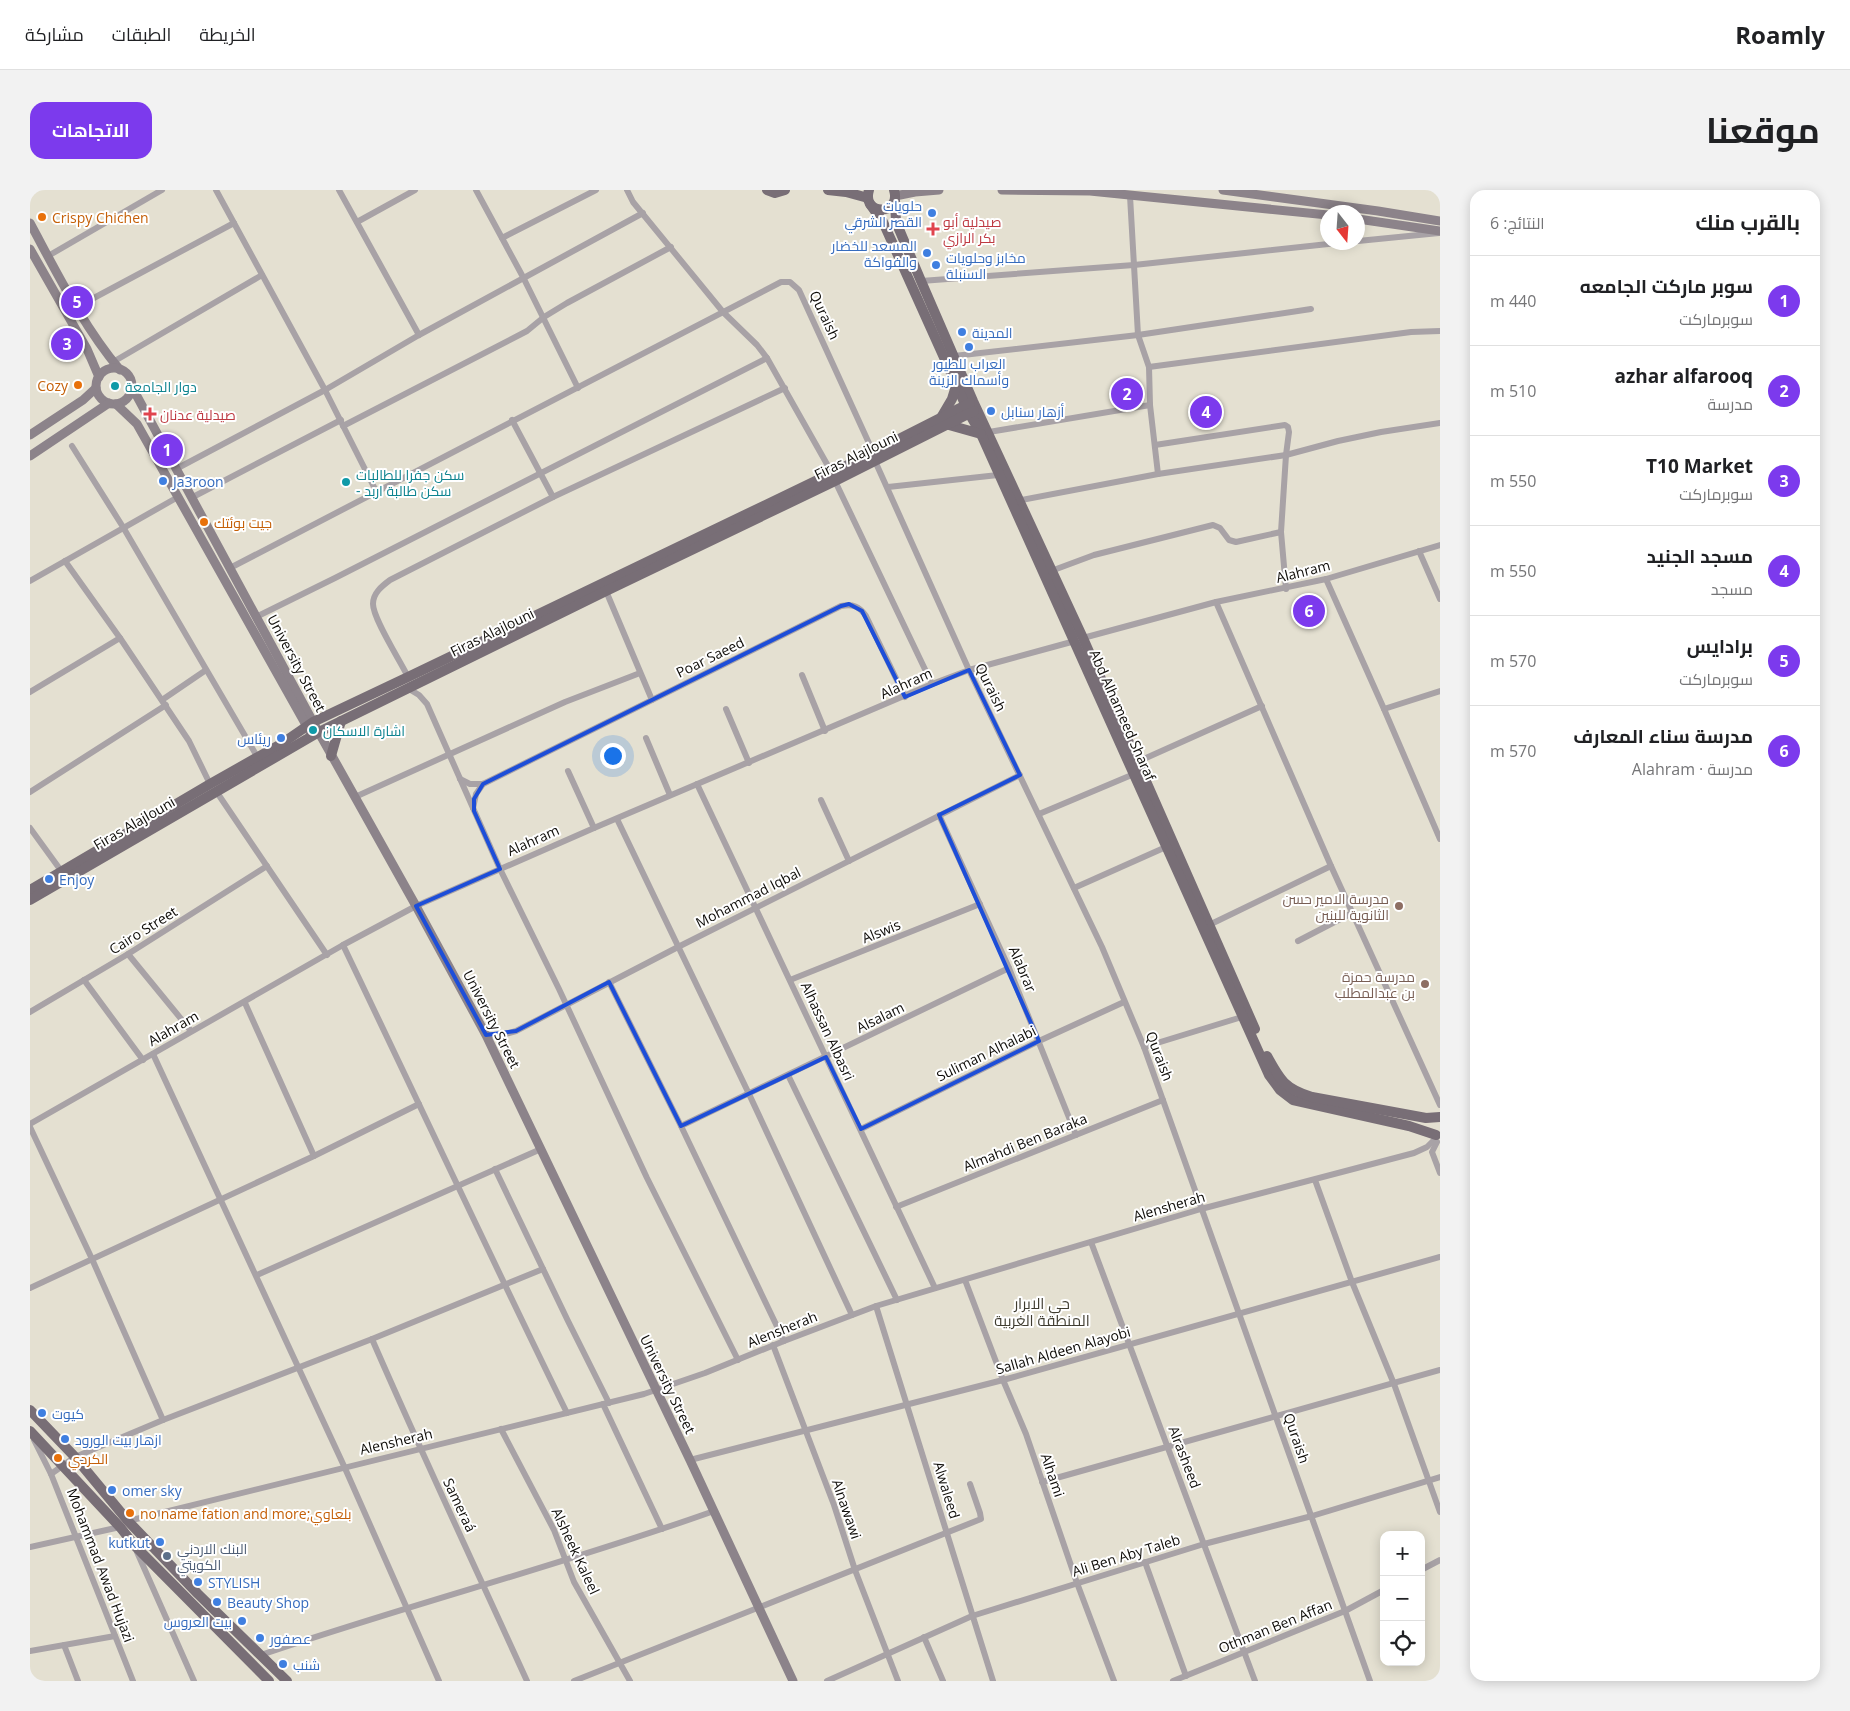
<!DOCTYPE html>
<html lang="ar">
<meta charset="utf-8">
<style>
:root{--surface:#fff;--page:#f2f2f2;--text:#202124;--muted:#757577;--line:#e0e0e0;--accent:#7c3aed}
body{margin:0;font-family:"Open Sans",Cairo,sans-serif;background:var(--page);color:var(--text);direction:rtl}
.controls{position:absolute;right:15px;bottom:15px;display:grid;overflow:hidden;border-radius:10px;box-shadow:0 2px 12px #0003}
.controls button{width:45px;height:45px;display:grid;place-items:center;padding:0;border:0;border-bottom:1px solid var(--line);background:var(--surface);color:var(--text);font:25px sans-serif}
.compass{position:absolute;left:1290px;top:15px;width:45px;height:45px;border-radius:50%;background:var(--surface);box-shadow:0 2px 12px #0003;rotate:163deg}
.you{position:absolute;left:582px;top:565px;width:18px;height:18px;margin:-12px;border:4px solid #fff;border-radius:50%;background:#1a73e8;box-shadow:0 0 0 8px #1a73e833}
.badge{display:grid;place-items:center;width:32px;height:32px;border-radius:50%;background:var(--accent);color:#fff;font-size:16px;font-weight:700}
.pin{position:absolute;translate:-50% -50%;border:2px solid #fff;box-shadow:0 1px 5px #0006}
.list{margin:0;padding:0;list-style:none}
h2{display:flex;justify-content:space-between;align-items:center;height:65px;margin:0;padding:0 20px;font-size:21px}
h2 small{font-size:16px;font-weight:400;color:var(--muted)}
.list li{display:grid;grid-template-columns:32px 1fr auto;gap:15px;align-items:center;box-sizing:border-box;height:90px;padding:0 20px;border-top:1px solid var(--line)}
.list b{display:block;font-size:19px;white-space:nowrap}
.list p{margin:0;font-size:16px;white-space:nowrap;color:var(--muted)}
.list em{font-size:16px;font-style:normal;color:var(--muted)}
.icon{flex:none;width:28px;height:28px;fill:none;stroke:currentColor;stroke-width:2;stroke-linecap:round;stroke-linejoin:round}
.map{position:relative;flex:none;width:1410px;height:1491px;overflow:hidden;direction:ltr;border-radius:15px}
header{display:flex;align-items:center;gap:30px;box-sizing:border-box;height:70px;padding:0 25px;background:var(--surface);border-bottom:1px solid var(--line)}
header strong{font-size:24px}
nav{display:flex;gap:28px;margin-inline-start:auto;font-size:18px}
.intro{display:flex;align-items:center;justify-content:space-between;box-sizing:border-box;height:120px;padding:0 30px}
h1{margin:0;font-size:35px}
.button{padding:12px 22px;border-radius:15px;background:var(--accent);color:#fff;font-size:18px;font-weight:700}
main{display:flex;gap:30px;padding:0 30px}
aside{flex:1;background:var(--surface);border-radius:15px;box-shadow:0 2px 12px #0003}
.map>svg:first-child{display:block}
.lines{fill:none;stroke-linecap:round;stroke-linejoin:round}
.street{stroke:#a8a2a6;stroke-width:6}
.secondary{stroke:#8c838a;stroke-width:9}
.primary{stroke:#786e76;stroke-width:10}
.marked{fill:none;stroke:#1d4ed8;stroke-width:4;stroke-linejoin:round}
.shop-dot{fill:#3f7fe0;stroke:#fff;stroke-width:2}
.food-dot{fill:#e8710a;stroke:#fff;stroke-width:2}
.health-dot{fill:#e0444e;stroke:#fff;stroke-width:2}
.culture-dot{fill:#0f9aa8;stroke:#fff;stroke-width:2}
.education-dot{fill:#8d6e63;stroke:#fff;stroke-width:2}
.service-dot{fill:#5c6f8a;stroke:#fff;stroke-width:2}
.labels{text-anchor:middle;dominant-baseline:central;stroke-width:4;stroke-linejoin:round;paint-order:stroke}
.shop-label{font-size:14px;fill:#366cbe;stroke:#fff;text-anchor:start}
.food-label{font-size:14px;fill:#c56008;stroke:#fff;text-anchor:start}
.health-label{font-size:14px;fill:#be3a42;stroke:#fff;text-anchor:start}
.street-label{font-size:14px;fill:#0e0c08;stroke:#fff}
.culture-label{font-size:14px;fill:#0d838f;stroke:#fff;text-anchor:start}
.education-label{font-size:14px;fill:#785e54;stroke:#fff;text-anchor:end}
.service-label{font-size:14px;fill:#4e5e75;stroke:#fff;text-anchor:start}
.neighbourhood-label{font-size:15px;fill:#3f3c30;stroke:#fff}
</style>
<header>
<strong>Roamly</strong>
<nav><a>الخريطة</a><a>الطبقات</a><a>مشاركة</a></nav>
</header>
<div class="intro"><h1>موقعنا</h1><a class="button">الاتجاهات</a></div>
<main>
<aside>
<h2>بالقرب منك<small>النتائج: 6</small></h2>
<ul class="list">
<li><span class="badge">1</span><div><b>سوبر ماركت الجامعه</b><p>سوبرماركت</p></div><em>440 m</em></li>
<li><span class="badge">2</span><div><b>azhar alfarooq</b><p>مدرسة</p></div><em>510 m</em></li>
<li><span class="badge">3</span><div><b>T10 Market</b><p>سوبرماركت</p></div><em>550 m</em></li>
<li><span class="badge">4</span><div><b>مسجد الجنيد</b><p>مسجد</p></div><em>550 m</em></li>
<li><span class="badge">5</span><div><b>برادايس</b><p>سوبرماركت</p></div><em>570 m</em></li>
<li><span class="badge">6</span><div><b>مدرسة سناء المعارف</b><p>مدرسة · Alahram</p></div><em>570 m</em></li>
</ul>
</aside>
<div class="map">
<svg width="1410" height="1491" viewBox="0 0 1410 1491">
<rect width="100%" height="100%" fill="#e4e0d1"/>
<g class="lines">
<!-- street -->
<g class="street">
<polyline points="186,0 295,200 346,301"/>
<polyline points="309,0 389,145"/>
<polyline points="446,0 493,87 548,198"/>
<polyline points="597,0 603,12 693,122 727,155 737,168 802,283"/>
<polyline points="1100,6 1108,145 1119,177 1120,215 1128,284"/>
<polyline points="327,32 385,0"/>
<polyline points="472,48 566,0"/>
<polyline points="1328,51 1409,43"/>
<polyline points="18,66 132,0"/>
<polyline points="891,91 1104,75 1317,52"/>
<polyline points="47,117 204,33"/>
<polyline points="924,166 1108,145 1281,119"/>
<polyline points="83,172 232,85"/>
<polyline points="1119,177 1381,142 1410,141"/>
<polyline points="482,230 523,307"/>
<polyline points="313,236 497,141 514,127 537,113 641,57"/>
<polyline points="959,242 1120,215"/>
<polyline points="1125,255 1255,235 1258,237 1259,242 1256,265 1251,342 1256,399"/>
<polyline points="42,256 93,337 228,568"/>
<polyline points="845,271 939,480 1072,757 1114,857 1340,1491"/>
<polyline points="146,279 295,200 389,145 613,23"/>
<polyline points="805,291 902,494"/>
<polyline points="858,297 968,285"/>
<polyline points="161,308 311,230"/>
<polyline points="986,311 1128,284 1256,265 1308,251 1351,242 1410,233"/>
<polyline points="1389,361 1410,409"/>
<polyline points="35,371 90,448 159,551 180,594"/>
<polyline points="200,378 751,92 760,92 769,100 843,262"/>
<polyline points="1021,381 1064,365 1183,335 1190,338 1199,350 1206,352 1251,342"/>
<polyline points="1296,389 1354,519 1410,649"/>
<polyline points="0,391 148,307"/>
<polyline points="576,401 622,510"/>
<polyline points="1186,412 1301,676 1410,915"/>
<polyline points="226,427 305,388 737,168"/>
<polyline points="1053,448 1186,412 1296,389 1410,355"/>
<polyline points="772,485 795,541"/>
<path d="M 378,487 C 371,472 343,429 343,414 C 343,403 352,396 360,390 L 523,307 L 755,198"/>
<polyline points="379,499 389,505 397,514 470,679 529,799 617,988 708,1170"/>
<polyline points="0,502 90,448"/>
<polyline points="132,510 176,480"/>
<polyline points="696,519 719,573"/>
<polyline points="1354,519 1410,501"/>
<polyline points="616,548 640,605"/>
<polyline points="1107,572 1232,516"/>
<polyline points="538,581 564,638"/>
<path d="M 430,589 L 440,594 L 453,594 L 811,416 C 823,414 829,416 836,426 L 875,507"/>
<polyline points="667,594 905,1098"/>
<polyline points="186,601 297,765"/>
<polyline points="0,602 136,515"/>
<polyline points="325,607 535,512 610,483"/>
<polyline points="791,610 819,671"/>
<polyline points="443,618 446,604 453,594"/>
<polyline points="1009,624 1104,584"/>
<polyline points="909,625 979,778 1046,945"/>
<polyline points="587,629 719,904 822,1125"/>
<polyline points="0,638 32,682"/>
<polyline points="1044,698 1136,657"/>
<polyline points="1179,735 1301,676"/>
<polyline points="1268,751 1322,723"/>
<path d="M 313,755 C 388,911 461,1068 537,1223"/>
<polyline points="98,764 161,841"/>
<polyline points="54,790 113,870"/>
<polyline points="760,790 950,714"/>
<polyline points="579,792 651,936 754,1151"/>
<polyline points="215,813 284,966"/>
<polyline points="0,822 98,764 237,676"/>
<polyline points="456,845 472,845 486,841 648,757 990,585"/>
<polyline points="1114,857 1212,827"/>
<polyline points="123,864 314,1276 409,1491"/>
<polyline points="758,885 867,1110"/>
<polyline points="0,934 313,755 386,716 564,638 902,494 939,480 1045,451"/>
<polyline points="651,936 979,778"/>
<polyline points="0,937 62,1069 133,1230"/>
<polyline points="831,939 1009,851 1094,812"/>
<polyline points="1407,952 1402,962 1410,983"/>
<polyline points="465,979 538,1131 579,1213"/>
<polyline points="1285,990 1322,1092 1364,1194 1410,1322"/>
<polyline points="866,1017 1133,910"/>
<polyline points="1061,1052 1225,1491"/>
<polyline points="227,1085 511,959"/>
<polyline points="935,1090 973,1190 996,1244 1047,1393 1084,1491"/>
<polyline points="0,1098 284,966 389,914"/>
<polyline points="846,1116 963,1491"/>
<path d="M 342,1149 C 392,1264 445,1377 497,1491"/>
<polyline points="743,1155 804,1315 825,1380 868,1491"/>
<polyline points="573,1214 632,1339"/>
<polyline points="471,1239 524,1340 544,1392 600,1491"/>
<polyline points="4,1250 21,1284 103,1491"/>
<polyline points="660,1270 973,1190 1410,1067"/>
<polyline points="21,1284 45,1267 133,1230 342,1149 513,1079"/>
<polyline points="1012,1292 1410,1180"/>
<polyline points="98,1331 614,1204 675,1183 754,1151 846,1116 1171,1019 1384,963 1397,957 1407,947"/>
<polyline points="0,1357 90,1337"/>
<polyline points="107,1362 164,1491"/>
<polyline points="1115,1372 1156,1486"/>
<polyline points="1391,1380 1410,1370"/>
<polyline points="894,1447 913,1491"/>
<polyline points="34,1455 48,1491"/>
<polyline points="0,1461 85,1446"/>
<path d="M 231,1465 C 381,1414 535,1374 684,1321"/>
<polyline points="544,1491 951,1329 950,1323 940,1294"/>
<polyline points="797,1491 942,1426 1174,1354 1282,1326 1410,1287"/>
<polyline points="1143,1491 1315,1421 1354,1400"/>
</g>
<!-- secondary -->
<g class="secondary">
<polyline points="972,0 1060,1 1298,25"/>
<polyline points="1193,0 1348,21 1410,31"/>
<polyline points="865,6 885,2 909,0"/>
<polyline points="1328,29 1410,41"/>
<path d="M 0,33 C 27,83 53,136 90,180"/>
<polyline points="0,59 57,159 69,187"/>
<circle cx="84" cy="196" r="18"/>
<polyline points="102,197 283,532 386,716 456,845 660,1270 763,1491"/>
<polyline points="86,214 107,234 280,542"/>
<polyline points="0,245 53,210 66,198"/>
<polyline points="0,266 79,213"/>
</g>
<!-- primary -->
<g class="primary">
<polyline points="737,0 745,3 755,0"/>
<polyline points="798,0 816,2 838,8"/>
<path d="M 839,0 C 831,26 872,26 864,0"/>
<polyline points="865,10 866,32 891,91 943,211 1053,448 1225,839"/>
<polyline points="840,14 853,32 939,223 951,244 1239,885 1250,900 1263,910 1379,936 1406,945"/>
<polyline points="912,226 922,209 926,196"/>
<polyline points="919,235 951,244"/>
<polyline points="301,566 311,531"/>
<polyline points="0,700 180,594 251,554 283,532 378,487 802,283 940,213"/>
<polyline points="0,710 289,542 576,401 805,291 944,221"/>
<path d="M 1237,866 C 1250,890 1255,899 1282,907 L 1396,928 L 1410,927"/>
<polyline points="0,1220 45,1267 98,1331 168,1404 257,1491"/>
<polyline points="0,1241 90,1337 105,1356 239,1491"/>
</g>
</g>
<!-- marked area -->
<path class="marked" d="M 819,414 L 832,421 L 875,507 L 939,480 L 990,585 L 909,625 L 1009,851 L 831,939 L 796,867 L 651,936 L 579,792 L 486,841 L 456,845 L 386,716 L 470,679 L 444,621 L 444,609 L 453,594 L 811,416 Z"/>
<!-- markers -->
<g class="shop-dot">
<circle cx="902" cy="23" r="5"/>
<circle cx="897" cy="63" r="5"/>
<circle cx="906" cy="75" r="5"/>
<circle cx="932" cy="142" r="5"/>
<circle cx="939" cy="157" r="5"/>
<circle cx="961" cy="221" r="5"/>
<circle cx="133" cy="291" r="5"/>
<circle cx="251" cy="548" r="5"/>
<circle cx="19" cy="689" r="5"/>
<circle cx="12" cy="1223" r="5"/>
<circle cx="35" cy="1249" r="5"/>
<circle cx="82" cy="1300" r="5"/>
<circle cx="130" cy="1352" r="5"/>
<circle cx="168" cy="1392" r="5"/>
<circle cx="187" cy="1412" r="5"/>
<circle cx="212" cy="1431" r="5"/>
<circle cx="230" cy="1448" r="5"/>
<circle cx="253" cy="1474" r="5"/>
</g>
<g class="food-dot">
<circle cx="12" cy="27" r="5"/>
<circle cx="48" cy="195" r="5"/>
<circle cx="174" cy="332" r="5"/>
<circle cx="28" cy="1268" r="5"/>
<circle cx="100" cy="1323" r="5"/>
</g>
<g class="health-dot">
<path d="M900.5 31.5h5v5h5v5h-5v5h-5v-5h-5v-5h5z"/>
<path d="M117.5 216.5h5v5h5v5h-5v5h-5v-5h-5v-5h5z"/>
</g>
<g class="culture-dot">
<circle cx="85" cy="196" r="5"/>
<circle cx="316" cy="292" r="5"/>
<circle cx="283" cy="540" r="5"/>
</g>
<g class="education-dot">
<circle cx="1369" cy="716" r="5"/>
<circle cx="1395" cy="794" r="5"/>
</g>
<circle class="service-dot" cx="137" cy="1366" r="5"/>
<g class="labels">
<!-- shop labels -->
<g class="shop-label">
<text x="892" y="15" text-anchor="end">حلويات<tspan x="892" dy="16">القصر الشرقي</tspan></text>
<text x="887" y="55" text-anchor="end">المسعد للخضار<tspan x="887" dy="16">والفواكة</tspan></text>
<text x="916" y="67">مخابز وحلويات<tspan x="916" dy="16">السنبلة</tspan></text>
<text x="942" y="142">المدينة</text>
<text x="939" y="173" text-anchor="middle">العراب للطيور<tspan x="939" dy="16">وأسماك الزينة</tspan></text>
<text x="971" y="221">أزهار سنابل</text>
<text x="143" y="291">Ja3roon</text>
<text x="241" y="548" text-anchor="end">ريئاس</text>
<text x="29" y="689">Enjoy</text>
<text x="22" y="1223">كيوت</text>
<text x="45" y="1249">ازهار بيت الورود</text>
<text x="92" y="1300">omer sky</text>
<text x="120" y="1352" text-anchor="end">kutkut</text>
<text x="178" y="1392">STYLISH</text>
<text x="197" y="1412">Beauty Shop</text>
<text x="202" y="1431" text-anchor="end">بيت العروس</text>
<text x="240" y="1448">عصفور</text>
<text x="263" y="1474">شنب</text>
</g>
<!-- food labels -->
<g class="food-label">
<text x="22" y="27">Crispy Chichen</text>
<text x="38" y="195" text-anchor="end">Cozy</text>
<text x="184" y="332">جيت بوئتك</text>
<text x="38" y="1268">الكردي</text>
<text x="110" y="1323">no name fation and more;بلعاوي</text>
</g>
<!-- health labels -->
<g class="health-label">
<text x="913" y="31">صيدلية أبو<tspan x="913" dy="16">بكر الرازي</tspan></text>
<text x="130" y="224">صيدلية عدنان</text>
</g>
<!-- street labels -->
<g class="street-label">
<text transform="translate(795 125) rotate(65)">Quraish</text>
<text transform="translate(826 265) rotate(-26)">Firas Alajlouni</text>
<text transform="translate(1273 381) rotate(-14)">Alahram</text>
<text transform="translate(462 442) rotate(-26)">Firas Alajlouni</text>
<text transform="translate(680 467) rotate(-26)">Poar Saeed</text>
<text transform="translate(267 473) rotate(62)">University Street</text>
<text transform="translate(876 493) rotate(-24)">Alahram</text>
<text transform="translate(961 497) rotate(64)">Quraish</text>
<text transform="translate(1093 525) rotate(66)">Abd Alhameed Sharaf</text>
<text transform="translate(104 633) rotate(-30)">Firas Alajlouni</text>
<text transform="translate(503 650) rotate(-24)">Alahram</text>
<text transform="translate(718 707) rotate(-27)">Mohammad Iqbal</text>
<text transform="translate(113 740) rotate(-32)">Cairo Street</text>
<text transform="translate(851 741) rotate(-22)">Alswis</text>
<text transform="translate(993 779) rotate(67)">Alabrar</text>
<text transform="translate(850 827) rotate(-26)">Alsalam</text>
<text transform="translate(462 829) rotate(63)">University Street</text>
<text transform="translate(143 838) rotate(-30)">Alahram</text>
<text transform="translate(798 841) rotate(65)">Alhassan Albasri</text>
<text transform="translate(956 863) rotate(-26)">Suliman Alhalabi</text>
<text transform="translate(1130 866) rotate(69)">Quraish</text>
<text transform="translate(995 952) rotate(-22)">Almahdi Ben Baraka</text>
<text transform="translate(1139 1016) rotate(-16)">Alensherah</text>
<text transform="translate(752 1139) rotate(-22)">Alensherah</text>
<text transform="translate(1033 1160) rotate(-16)">Sallah Aldeen Alayobi</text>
<text transform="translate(638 1194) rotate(64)">University Street</text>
<text transform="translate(1267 1248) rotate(71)">Quraish</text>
<text transform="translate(366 1251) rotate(-13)">Alensherah</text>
<text transform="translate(1155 1267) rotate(69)">Alrasheed</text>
<text transform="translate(1023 1285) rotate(71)">Alhami</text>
<text transform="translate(917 1300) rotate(73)">Alwaleed</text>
<text transform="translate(430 1315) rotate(65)">Sameraá</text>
<text transform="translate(817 1319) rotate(71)">Alnawawi</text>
<text transform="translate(546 1361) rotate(65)">Alsheek Kaleel</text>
<text transform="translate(1096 1365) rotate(-17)">Ali Ben Aby Taleb</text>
<text transform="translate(71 1375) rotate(69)">Mohammad Awad Hujazi</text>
<text transform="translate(1245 1436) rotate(-22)">Othman Ben Affan</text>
</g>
<!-- culture labels -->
<g class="culture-label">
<text x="95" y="196">دوار الجامعة</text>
<text x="326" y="284">سكن جفرا للطالبات<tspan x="326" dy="16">- سكن طالبة اربد</tspan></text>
<text x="293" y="540">اشارة الاسكان</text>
</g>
<!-- education labels -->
<g class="education-label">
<text x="1359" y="708">مدرسة الامير حسن<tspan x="1359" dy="16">الثانوية للبنين</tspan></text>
<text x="1385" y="786">مدرسة حمزة<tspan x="1385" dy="16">بن عبدالمطلب</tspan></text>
</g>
<!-- service labels -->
<g class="service-label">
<text x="147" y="1358">البنك الاردني<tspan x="147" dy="16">الكويتي</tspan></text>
</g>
<!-- neighbourhood labels -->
<g class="neighbourhood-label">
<text x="1012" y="1113">حي الابرار<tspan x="1012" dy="17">المنطقة الغربية</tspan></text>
</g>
</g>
</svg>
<div class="controls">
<button>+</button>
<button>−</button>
<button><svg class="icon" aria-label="locate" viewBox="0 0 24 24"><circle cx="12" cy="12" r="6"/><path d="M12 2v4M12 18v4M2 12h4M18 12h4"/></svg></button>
</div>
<svg class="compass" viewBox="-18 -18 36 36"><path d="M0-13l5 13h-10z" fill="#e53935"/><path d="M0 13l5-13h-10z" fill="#757577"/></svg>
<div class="you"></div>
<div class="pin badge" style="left:137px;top:260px">1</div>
<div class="pin badge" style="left:1097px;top:204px">2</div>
<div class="pin badge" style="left:37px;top:154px">3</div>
<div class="pin badge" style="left:1176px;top:222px">4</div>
<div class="pin badge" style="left:47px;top:112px">5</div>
<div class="pin badge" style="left:1279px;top:421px">6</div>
</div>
</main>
